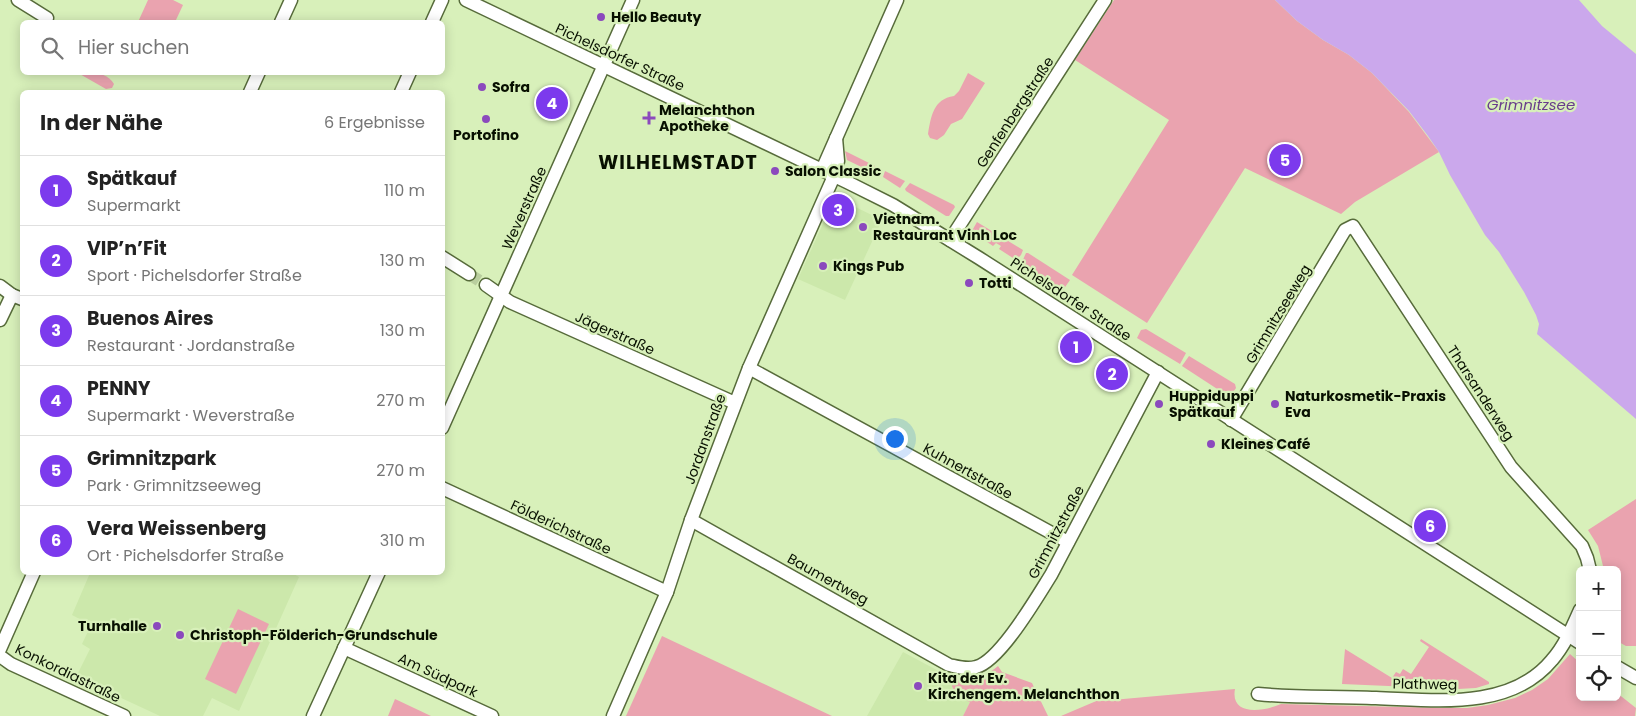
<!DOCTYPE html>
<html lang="de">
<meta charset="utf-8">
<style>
:root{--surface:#fff;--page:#f2f2f2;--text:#222;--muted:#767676;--line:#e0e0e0;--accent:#7c3aed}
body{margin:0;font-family:Poppins,sans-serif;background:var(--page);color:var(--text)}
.controls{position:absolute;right:15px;bottom:15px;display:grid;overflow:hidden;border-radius:8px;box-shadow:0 2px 12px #0003}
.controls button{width:45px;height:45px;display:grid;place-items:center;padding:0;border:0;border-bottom:1px solid var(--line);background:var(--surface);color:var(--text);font:25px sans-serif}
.you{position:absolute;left:894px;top:438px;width:18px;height:18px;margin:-12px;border:4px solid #fff;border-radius:50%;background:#1a73e8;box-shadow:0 0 0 8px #1a73e833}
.badge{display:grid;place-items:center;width:32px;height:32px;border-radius:50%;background:var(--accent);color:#fff;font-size:16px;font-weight:700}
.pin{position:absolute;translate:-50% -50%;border:2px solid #fff;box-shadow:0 1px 5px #0006}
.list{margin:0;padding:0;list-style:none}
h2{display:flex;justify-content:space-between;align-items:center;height:65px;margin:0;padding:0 20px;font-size:21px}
h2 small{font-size:16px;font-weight:400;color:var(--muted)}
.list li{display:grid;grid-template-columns:32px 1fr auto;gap:15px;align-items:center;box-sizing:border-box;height:70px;padding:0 20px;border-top:1px solid var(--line)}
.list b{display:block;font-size:19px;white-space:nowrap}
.list p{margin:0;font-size:16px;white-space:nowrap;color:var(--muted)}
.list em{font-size:16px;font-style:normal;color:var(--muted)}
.icon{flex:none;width:28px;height:28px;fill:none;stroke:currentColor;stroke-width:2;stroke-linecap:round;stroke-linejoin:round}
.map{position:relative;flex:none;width:1636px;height:716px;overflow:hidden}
.search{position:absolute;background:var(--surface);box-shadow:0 2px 12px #0003;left:20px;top:20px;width:425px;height:55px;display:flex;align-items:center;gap:12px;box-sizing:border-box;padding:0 18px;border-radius:8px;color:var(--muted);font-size:19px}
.panel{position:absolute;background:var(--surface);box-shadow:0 2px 12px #0003;left:20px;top:90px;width:425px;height:485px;border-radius:8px}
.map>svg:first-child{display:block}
.built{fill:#cce8ab}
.green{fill:#eaa3af}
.water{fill:#cba8ec}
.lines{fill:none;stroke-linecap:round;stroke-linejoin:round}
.minor-tunnel{stroke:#b9ce9e;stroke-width:12;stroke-dasharray:12 6;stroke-linecap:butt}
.minor-casing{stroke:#576b3b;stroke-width:15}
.minor{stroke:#fff;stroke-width:12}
.poi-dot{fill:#8b49bd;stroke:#d8f0ba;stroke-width:2}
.labels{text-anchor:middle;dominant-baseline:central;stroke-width:4.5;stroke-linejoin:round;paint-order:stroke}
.poi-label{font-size:14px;font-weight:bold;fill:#081001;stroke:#d8f0ba;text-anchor:start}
.street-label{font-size:14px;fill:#081001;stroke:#d8f0ba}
.water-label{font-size:15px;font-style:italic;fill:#683c8b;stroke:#d8f0ba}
.district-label{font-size:19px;font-weight:bold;letter-spacing:1px;fill:#081001;stroke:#d8f0ba}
</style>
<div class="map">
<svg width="1636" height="716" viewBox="0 0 1636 716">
<rect width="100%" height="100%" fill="#d8f0ba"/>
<!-- built -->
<g class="built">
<polygon points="835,197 882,220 845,300 798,279"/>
<polygon points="290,572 299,577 239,711 212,698 203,716 160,716 76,677 90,649 82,644 91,625 72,615 90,573"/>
<polygon points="903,652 948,676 956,696 970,702 963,716 867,716"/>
</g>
<!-- green -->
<g class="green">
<polygon points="148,0 173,0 183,5 175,22 138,22"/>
<polygon points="1114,0 1275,0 1297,21 1323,40 1349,55 1372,73 1409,112 1439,152 1355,202 1341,214 1245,168 1147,323 1072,275 1169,120 1075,60"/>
<path d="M 78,73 C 91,72 106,71 114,84 L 112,88 L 106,89 Z"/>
<path d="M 968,73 L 985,83 L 962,119 L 951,124 L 944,135 L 937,140 L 930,138 L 928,134 C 931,117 933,99 954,96 L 959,91 Z"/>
<polygon points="845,151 881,169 878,175 847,160"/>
<polygon points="885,171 905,181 900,188 883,177"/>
<polygon points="910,183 954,205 955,207 949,216 946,216 906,191 905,189"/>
<polygon points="977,222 1023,250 1021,255 1016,260 999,249 1001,246 996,243 993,246 974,233 973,229"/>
<polygon points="1026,253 1028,253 1070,280 1063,290 1055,287 1021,264"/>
<polygon points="1146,329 1186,353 1180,364 1137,338 1141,330"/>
<polygon points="1189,356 1235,384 1236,388 1231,395 1228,396 1182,366"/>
<polygon points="1636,499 1636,646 1626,646 1617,641 1617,570 1604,570 1598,546 1588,530"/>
<polygon points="238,609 269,624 236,694 205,679"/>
<polygon points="662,636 832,716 626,716"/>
<polygon points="1421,639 1489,682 1489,684 1476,688 1458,689 1342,684 1345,649 1392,678 1396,672 1400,674 1403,669 1411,674 1429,647 1420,641"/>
<path d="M 1570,654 L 1580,663 L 1580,697 L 1617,697 L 1617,693 L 1636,708 L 1635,716 L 1061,716 L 1101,699 L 1101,701 L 1235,689 C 1230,716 1262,712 1281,704 L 1442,708 L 1467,708 L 1488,705 L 1515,698 L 1532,690 L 1548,679 Z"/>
<path d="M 998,666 L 1002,672 L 1032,683 L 1048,716 L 963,716 L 970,702 L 956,696 L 948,676 C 965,683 984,678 998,666 Z"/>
<polygon points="395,699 431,716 388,716"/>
</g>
<!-- water -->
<polygon class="water" points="1275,0 1579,0 1602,26 1636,54 1636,419 1537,334 1539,324 1536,315 1524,292 1499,252 1485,235 1450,175 1439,152 1428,136 1409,111 1372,73 1349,55 1323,40 1297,21"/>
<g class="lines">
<!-- minor-tunnel -->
<polyline class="minor-tunnel" points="469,274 486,285"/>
<!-- minor casing -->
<g class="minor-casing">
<g id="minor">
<polyline points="18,0 47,18"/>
<polyline points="466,0 847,182 893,205 979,258 1580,643"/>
<polyline points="281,22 291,0"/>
<polyline points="432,22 442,0"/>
<polyline points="250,92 259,72"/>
<polyline points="401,92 410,72"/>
<polyline points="822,170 897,0"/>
<polyline points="950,240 1105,0"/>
<polyline points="442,257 469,274"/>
<polyline points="486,285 510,302 735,403"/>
<polyline points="0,286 12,295 22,299"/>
<polyline points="0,320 12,295"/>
<polyline points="749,368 1068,542"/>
<polyline points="1231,420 1345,230 1353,226 1511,467 1582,546 1587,558 1590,570"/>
<polyline points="442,428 633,0"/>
<polyline points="442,488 667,592"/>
<path d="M 691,520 L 949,665 C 958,667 967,670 976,667 C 1000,661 1037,597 1051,575 L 1158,372"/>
<polyline points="344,648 492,716"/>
<polyline points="0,649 34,572"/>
<polyline points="0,656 11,664 124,716"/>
<polyline points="1617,667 1636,678"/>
<path d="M 1258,694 C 1297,698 1336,696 1376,698 C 1434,700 1510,711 1552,660 C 1565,645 1572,628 1580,610"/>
<polyline points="313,716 379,572"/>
<polyline points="613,716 667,592 691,520 749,368 834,176 838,161 836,138"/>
</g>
</g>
<!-- minor -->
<use href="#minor" class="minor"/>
</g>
<!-- markers -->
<g class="poi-dot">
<circle cx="601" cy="17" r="5"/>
<circle cx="482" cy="87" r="5"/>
<path d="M646.5 110.5h5v5h5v5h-5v5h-5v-5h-5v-5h5z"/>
<circle cx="486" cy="119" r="5"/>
<circle cx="775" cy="171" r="5"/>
<circle cx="863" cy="227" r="5"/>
<circle cx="823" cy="266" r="5"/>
<circle cx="969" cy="283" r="5"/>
<circle cx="1159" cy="404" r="5"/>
<circle cx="1275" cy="404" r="5"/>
<circle cx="1211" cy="444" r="5"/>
<circle cx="157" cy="626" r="5"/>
<circle cx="180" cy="635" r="5"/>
<circle cx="918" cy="686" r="5"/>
</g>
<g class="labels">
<!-- poi labels -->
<g class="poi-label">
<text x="611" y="17">Hello Beauty</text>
<text x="492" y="87">Sofra</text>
<text x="659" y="110">Melanchthon<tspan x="659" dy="16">Apotheke</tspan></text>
<text x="486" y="135" text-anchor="middle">Portofino</text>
<text x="785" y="171">Salon Classic</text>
<text x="873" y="219">Vietnam.<tspan x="873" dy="16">Restaurant Vinh Loc</tspan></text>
<text x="833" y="266">Kings Pub</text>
<text x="979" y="283">Totti</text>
<text x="1169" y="396">Huppiduppi<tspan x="1169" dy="16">Spätkauf</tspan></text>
<text x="1285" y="396">Naturkosmetik-Praxis<tspan x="1285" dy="16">Eva</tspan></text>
<text x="1221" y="444">Kleines Café</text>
<text x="147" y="626" text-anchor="end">Turnhalle</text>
<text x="190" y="635">Christoph-Földerich-Grundschule</text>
<text x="928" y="678">Kita der Ev.<tspan x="928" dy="16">Kirchengem. Melanchthon</tspan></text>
</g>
<!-- street labels -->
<g class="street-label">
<text transform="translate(620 57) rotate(25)">Pichelsdorfer Straße</text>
<text transform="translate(1015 112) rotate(-57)">Genfenbergstraße</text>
<text transform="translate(524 208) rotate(-66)">Weverstraße</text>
<text transform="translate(1071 299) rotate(33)">Pichelsdorfer Straße</text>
<text transform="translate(1278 314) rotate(-59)">Grimnitzseeweg</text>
<text transform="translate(615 333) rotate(24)">Jägerstraße</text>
<text transform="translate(1481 393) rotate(57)">Tharsanderweg</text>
<text transform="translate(705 439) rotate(-70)">Jordanstraße</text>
<text transform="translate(968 471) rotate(29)">Kuhnertstraße</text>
<text transform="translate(561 527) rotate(25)">Földerichstraße</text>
<text transform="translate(1056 532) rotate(-62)">Grimnitzstraße</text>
<text transform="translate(828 579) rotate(29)">Baumertweg</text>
<text transform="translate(68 673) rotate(26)">Konkordiastraße</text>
<text transform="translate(438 675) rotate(25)">Am Südpark</text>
<text transform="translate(1425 684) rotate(1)">Plathweg</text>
</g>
<!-- water labels -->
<g class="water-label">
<text x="1531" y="104">Grimnitzsee</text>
</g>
<!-- district labels -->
<g class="district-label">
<text x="678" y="162">WILHELMSTADT</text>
</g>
</g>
</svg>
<div class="controls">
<button>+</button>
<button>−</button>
<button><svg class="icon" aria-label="locate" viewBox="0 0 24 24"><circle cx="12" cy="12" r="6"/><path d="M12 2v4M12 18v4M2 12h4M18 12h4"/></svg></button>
</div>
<div class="you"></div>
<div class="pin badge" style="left:1076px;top:347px">1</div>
<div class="pin badge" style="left:1112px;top:374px">2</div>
<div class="pin badge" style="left:838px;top:210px">3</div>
<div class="pin badge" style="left:552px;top:103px">4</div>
<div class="pin badge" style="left:1285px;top:160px">5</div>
<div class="pin badge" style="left:1430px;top:526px">6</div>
<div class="search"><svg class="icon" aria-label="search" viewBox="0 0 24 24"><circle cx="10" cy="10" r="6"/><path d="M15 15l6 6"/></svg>Hier suchen</div>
<section class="panel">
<h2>In der Nähe<small>6 Ergebnisse</small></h2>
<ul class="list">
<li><span class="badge">1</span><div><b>Spätkauf</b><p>Supermarkt</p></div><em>110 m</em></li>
<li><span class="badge">2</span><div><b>VIP’n’Fit</b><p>Sport · Pichelsdorfer Straße</p></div><em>130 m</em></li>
<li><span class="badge">3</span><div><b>Buenos Aires</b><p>Restaurant · Jordanstraße</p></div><em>130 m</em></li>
<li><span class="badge">4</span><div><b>PENNY</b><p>Supermarkt · Weverstraße</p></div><em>270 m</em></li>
<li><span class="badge">5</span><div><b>Grimnitzpark</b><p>Park · Grimnitzseeweg</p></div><em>270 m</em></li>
<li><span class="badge">6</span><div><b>Vera Weissenberg</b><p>Ort · Pichelsdorfer Straße</p></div><em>310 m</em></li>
</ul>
</section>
</div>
